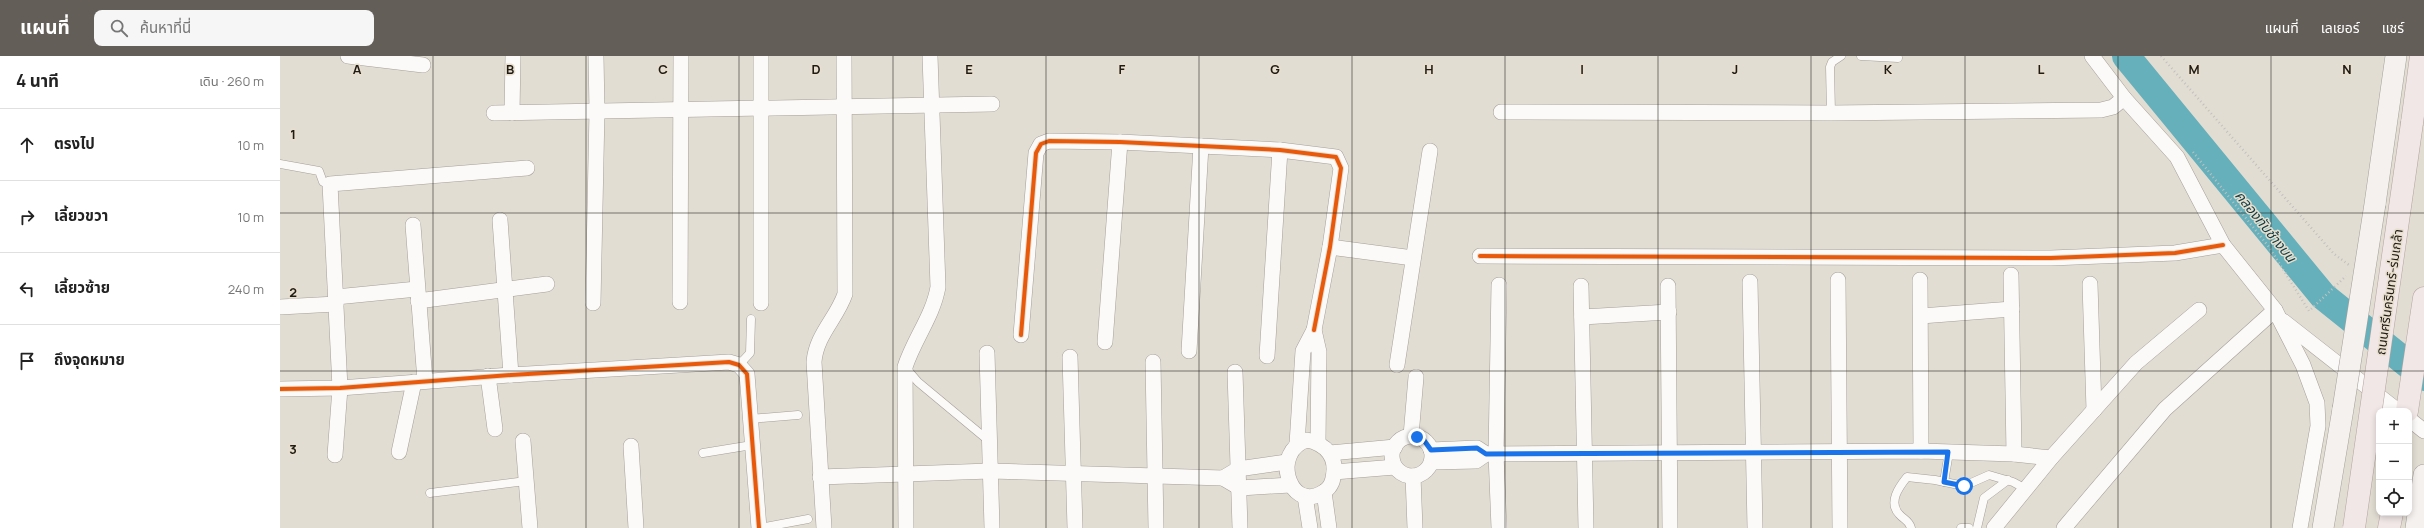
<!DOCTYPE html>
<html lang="th">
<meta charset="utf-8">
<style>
:root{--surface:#fff;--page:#f6f6f6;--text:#222;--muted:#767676;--line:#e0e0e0;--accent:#635e57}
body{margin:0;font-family:Manrope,"Noto Sans Thai",sans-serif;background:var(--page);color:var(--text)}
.controls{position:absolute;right:12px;bottom:12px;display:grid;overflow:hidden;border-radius:8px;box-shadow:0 2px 6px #0003}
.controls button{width:36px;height:36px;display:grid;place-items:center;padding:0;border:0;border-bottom:1px solid var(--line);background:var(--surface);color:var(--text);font:20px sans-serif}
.stop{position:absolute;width:12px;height:12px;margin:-9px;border:3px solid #1a73e8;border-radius:50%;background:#fff}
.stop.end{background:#1a73e8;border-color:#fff;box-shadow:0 1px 4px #0008}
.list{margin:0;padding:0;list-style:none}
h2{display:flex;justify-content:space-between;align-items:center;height:52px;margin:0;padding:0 16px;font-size:17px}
h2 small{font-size:13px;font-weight:400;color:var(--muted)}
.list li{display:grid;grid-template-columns:26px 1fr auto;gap:12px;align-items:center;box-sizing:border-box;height:72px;padding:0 16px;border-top:1px solid var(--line)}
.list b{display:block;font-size:15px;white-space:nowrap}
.list em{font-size:13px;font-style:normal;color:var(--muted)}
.icon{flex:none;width:22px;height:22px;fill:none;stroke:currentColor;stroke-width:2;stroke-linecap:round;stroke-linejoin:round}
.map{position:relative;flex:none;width:2144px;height:472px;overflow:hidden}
header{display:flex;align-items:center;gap:24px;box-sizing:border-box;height:56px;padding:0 20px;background:var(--accent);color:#fff}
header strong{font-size:19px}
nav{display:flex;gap:22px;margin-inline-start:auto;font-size:14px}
.search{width:280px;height:36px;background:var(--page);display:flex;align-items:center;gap:10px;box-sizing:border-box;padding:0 14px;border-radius:8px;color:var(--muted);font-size:15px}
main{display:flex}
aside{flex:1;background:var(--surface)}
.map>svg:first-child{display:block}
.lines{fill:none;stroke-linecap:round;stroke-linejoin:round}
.river{stroke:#65b0bb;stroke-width:28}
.service-casing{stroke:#a49f98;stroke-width:9}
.minor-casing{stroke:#a49f98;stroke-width:16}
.secondary-casing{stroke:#a49f98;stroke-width:22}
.primary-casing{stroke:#b4a39e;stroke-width:23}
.path{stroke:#c2c0bd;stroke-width:2.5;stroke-dasharray:1 3;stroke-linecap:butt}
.service{stroke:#fbfaf8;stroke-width:8}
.minor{stroke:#fbfaf8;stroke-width:15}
.secondary{stroke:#f5f1ef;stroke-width:21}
.primary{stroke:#f0e7e6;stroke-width:22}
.secondary-bridge-casing{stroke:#a49f98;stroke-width:22;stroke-linecap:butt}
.primary-bridge-casing{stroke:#b4a39e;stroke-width:23;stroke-linecap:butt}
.secondary-bridge{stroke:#f5f1ef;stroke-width:21}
.primary-bridge{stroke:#f0e7e6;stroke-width:22}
.cycleway-casing{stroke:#e8decd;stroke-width:6}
.cycleway{stroke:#e8590c;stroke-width:4}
.route{stroke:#1a73e8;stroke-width:5}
.grid{fill:none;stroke:#1e1a14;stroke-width:1;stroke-opacity:0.55}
.labels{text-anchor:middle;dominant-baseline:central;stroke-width:3;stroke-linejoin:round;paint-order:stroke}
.street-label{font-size:13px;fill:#1e1a14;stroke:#e8decd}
.water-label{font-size:14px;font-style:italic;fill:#0e3d47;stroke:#e8decd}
.grid-label{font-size:13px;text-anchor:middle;font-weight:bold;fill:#1e1a14;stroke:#e8decd;stroke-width:3;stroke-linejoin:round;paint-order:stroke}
</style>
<header>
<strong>แผนที่</strong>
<div class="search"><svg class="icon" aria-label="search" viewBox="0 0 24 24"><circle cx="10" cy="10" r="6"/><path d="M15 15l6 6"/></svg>ค้นหาที่นี่</div>
<nav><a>แผนที่</a><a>เลเยอร์</a><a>แชร์</a></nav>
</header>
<main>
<aside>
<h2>4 นาที<small>เดิน · 260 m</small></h2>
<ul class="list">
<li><svg class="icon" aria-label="ahead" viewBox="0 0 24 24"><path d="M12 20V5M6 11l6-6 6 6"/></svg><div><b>ตรงไป</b></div><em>10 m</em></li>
<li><svg class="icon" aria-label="right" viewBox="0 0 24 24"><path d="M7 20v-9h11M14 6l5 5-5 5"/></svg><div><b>เลี้ยวขวา</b></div><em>10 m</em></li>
<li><svg class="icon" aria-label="left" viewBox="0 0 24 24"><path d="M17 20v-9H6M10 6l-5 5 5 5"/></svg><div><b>เลี้ยวซ้าย</b></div><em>240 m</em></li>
<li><svg class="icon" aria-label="arrive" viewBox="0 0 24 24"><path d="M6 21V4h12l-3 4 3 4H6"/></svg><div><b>ถึงจุดหมาย</b></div></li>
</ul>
</aside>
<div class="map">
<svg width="2144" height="472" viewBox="0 0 2144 472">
<rect width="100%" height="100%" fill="#e2ddd3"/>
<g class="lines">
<!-- river -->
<polyline class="river" points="1846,0 2043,240 2144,321"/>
<!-- service casing -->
<g class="service-casing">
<g id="service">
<polyline points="1581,0 1618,2"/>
<polyline points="1551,57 1550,11 1552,6 1561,0"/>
<polyline points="0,108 39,115 43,126 50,128"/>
<polyline points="459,309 470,297 471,263"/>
<polyline points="625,311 638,326 709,385"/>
<polyline points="470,363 518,359"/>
<polyline points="423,397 472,389"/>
<polyline points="1664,426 1669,396"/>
<polyline points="150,437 246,425"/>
<polyline points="480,472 528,463"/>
<path d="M 1631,472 C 1629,464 1624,464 1619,458 C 1608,446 1619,431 1627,421 L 1655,424 L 1684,430 L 1709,419 L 1733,426 L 1746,433"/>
<polyline points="1681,472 1689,472"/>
<polyline points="1697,472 1704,442 1728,424"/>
</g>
</g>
<!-- minor casing -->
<g class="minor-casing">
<g id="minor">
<polyline points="68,0 143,9"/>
<polyline points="481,0 481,247"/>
<polyline points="1812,0 1844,42 1897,101 1943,189 1995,254 2023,309 2037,347 2038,370 2020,472"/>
<polyline points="1221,56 1551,57 1821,54 1833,51 1844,42"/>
<polyline points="214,57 712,48"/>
<polyline points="232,57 233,0"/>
<polyline points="220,164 231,319"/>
<polyline points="133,169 145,325"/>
<polyline points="1050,191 1133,202"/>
<polyline points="1200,200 1771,202 1895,197 1943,189"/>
<polyline points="1731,219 1734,398"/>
<polyline points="1558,224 1560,472"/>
<polyline points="1640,224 1641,395"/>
<polyline points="1470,226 1475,472"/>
<polyline points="1810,228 1814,354"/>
<polyline points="1301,230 1306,472"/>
<polyline points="1388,230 1390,472"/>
<polyline points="56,241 137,233"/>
<polyline points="138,245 267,228"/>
<polyline points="400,246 401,0"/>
<polyline points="313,247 317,55 316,0"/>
<polyline points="0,251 56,248"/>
<polyline points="1641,260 1732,253"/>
<polyline points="1302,261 1389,256"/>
<polyline points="2003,265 2118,355"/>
<polyline points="741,279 756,97 761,88 769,85 840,86 1000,94 1056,101 1061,112 1050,191 1034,274"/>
<polyline points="825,286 840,86"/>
<polyline points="909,295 921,90"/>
<polyline points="707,297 712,472"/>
<polyline points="987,300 1000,94"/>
<polyline points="790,301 795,472"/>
<polyline points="873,306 876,472"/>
<polyline points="1117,309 1150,95"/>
<polyline points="955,316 960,472"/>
<polyline points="208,320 215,373"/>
<polyline points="0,333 60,332 231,319 449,306 459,309 467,318 479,472"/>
<polyline points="2129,363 2144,375"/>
<polyline points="1131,380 1136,321"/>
<circle cx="1132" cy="400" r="20"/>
<path d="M 1027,384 C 1046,388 1058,401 1053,422 C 1052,429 1047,435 1040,438 C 1009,454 991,396 1027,384 Z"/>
<polyline points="243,385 250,472"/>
<polyline points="1017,388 1023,295 1034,274 1039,296 1038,386"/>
<polyline points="351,390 356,472"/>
<polyline points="1151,394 1197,392 1206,398 1196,405 1152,406"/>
<polyline points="119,396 134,326"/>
<polyline points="1050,397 1115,391"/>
<polyline points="1206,398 1641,395 1734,398 1771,402"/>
<polyline points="55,399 60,332 50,128 247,112"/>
<polyline points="1007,406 958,413 943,422 960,432 1010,429"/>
<polyline points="1054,416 1115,411"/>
<polyline points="1133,420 1135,472"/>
<polyline points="540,421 710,415 943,422"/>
<polyline points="1044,436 1049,472"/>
<polyline points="1025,440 1030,472"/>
<path d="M 544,472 L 534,306 C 536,279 557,262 565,238 L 564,0"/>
<path d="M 626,472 L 625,311 C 634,283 653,260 658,231 L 650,0"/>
<polyline points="1219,472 1216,398 1219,229"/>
<polyline points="1714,472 1771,402 1856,307 1919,254"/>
<polyline points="1784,472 1885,353 1995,254"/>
</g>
</g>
<!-- secondary casing -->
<g class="secondary-casing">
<g id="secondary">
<polyline points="2095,148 2116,0"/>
<polyline points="2043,472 2063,353"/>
<polyline points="2136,472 2144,419"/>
</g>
</g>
<!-- primary casing -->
<g class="primary-casing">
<g id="primary">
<polyline points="2132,67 2141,0"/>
<polyline points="2127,355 2144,242"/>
<polyline points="2109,472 2112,457"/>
</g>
</g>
<!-- path -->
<g class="path">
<polyline points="1881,0 2054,198 2069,209"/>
<polyline points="1913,96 1989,191 2029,255 2066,220"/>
</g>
<!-- service -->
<use href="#service" class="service"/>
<!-- minor -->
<use href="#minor" class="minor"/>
<!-- secondary -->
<use href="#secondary" class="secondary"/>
<!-- primary -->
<use href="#primary" class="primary"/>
<!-- secondary-bridge casing -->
<g class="secondary-bridge-casing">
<polyline id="secondary-bridge" points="2063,353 2095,148"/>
</g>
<!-- primary-bridge casing -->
<g class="primary-bridge-casing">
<polyline id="primary-bridge" points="2074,472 2132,67"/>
</g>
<!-- secondary-bridge -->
<use href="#secondary-bridge" class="secondary-bridge"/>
<!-- primary-bridge -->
<use href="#primary-bridge" class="primary-bridge"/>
<!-- cycleway casing -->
<g class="cycleway-casing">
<g id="cycleway">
<polyline points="1200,200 1771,202 1895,197 1943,189"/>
<polyline points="741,279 756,97 761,88 769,85 840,86 1000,94 1056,101 1061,112 1050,191 1034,274"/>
<polyline points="0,333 60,332 231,319 449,306 459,309 467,318 479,472"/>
</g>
</g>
<!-- cycleway -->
<use href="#cycleway" class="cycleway"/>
</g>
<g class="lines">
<!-- route -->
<polyline class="route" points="1137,381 1143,383 1151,394 1197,392 1206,398 1668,396 1664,426 1684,430"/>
</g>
<!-- grid -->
<path class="grid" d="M 153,0 L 153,472M 306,0 L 306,472M 459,0 L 459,472M 613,0 L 613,472M 766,0 L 766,472M 919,0 L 919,472M 1072,0 L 1072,472M 1225,0 L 1225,472M 1378,0 L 1378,472M 1531,0 L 1531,472M 1685,0 L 1685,472M 1838,0 L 1838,472M 1991,0 L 1991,472M 0,157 L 2144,157M 0,315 L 2144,315"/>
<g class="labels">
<!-- street labels -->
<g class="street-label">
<text transform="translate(2109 236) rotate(-82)">ถนนศรีนครินทร์-ร่มเกล้า</text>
</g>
<!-- water labels -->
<g class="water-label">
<text transform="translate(1986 170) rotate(51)">คลองทับช้างบน</text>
</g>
</g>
<g class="grid-label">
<text x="77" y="18">A</text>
<text x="230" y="18">B</text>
<text x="383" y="18">C</text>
<text x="536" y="18">D</text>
<text x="689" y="18">E</text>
<text x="842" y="18">F</text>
<text x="995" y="18">G</text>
<text x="1149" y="18">H</text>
<text x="1302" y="18">I</text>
<text x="1455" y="18">J</text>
<text x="1608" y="18">K</text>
<text x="1761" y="18">L</text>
<text x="1914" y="18">M</text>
<text x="2067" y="18">N</text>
<text x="13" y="83">1</text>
<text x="13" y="241">2</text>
<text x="13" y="398">3</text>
</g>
</svg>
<div class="controls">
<button>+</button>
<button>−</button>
<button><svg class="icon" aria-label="locate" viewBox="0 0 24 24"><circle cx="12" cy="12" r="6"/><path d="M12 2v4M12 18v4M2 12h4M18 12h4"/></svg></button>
</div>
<div class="stop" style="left:1684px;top:430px"></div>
<div class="stop end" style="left:1137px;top:381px"></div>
</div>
</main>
